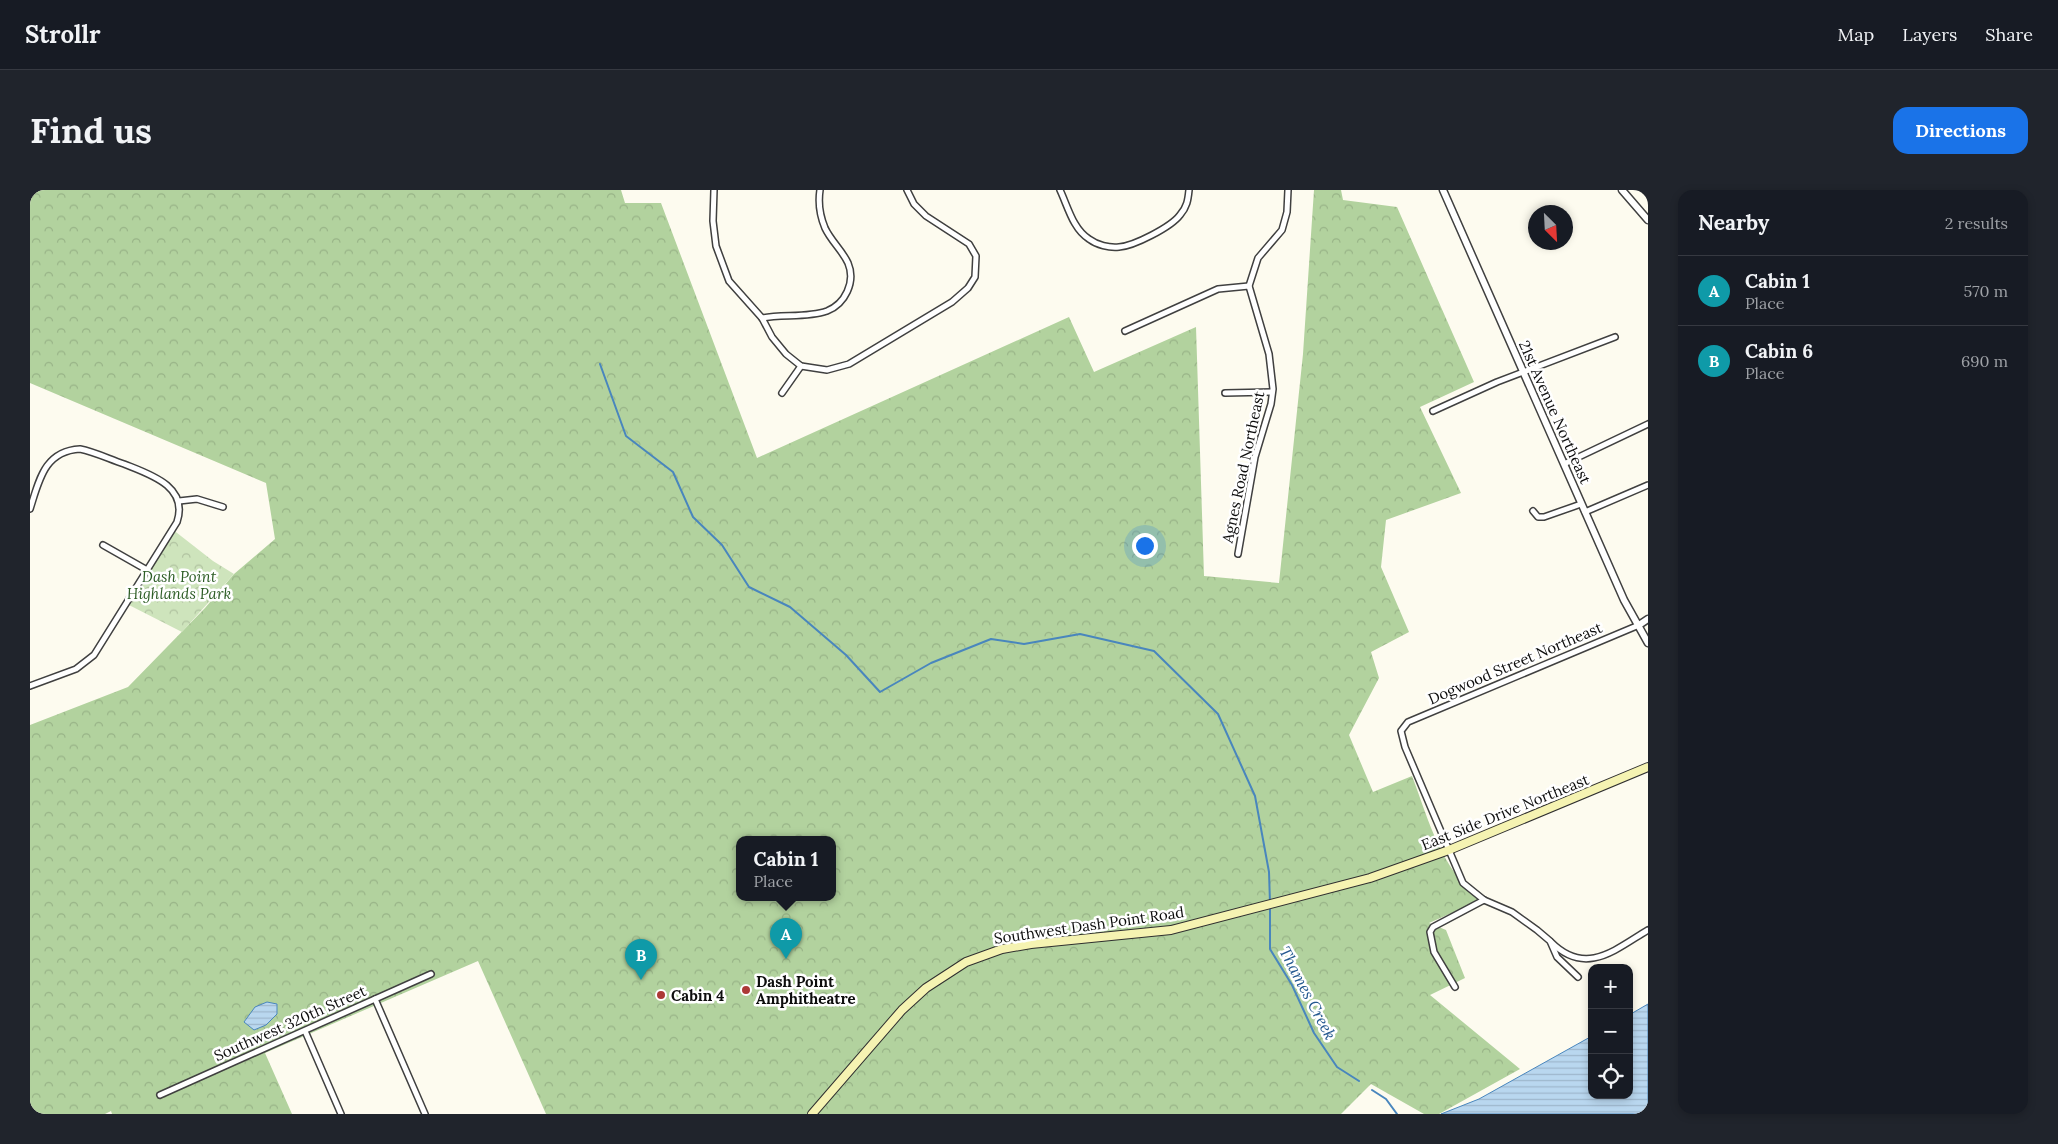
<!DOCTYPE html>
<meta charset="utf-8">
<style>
:root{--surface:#171b24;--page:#20242c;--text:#f1f3f6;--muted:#9ea1a6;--line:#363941;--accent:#1a73e8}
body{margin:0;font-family:Lora,serif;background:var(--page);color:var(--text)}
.controls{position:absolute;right:15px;bottom:15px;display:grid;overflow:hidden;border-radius:10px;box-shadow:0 2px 8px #0003}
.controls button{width:45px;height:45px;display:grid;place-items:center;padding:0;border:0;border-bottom:1px solid var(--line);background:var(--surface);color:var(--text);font:25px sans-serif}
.compass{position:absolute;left:1498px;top:15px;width:45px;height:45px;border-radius:50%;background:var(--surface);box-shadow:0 2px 8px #0003;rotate:156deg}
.you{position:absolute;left:1114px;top:355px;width:18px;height:18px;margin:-12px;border:4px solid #fff;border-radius:50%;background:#1a73e8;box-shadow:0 0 0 8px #1a73e833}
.badge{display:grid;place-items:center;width:32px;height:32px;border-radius:50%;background:var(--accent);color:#fff;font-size:16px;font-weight:700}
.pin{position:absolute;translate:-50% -41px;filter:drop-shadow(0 1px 2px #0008)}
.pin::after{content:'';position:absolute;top:26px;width:18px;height:15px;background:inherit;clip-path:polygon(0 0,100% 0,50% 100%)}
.popup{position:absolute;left:706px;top:646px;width:100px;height:65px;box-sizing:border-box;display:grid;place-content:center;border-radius:10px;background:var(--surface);filter:drop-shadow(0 1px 4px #0005);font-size:16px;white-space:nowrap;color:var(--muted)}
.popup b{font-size:19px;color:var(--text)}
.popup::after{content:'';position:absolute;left:50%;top:100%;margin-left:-10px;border:10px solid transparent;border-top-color:var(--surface)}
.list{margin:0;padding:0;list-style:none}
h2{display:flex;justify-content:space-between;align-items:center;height:65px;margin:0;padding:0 20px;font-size:21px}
h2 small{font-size:16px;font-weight:400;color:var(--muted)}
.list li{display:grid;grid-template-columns:32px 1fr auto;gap:15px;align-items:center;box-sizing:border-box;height:70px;padding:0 20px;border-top:1px solid var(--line)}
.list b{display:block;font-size:19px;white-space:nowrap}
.list p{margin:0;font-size:16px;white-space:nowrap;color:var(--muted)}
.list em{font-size:16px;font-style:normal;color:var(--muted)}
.icon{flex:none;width:28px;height:28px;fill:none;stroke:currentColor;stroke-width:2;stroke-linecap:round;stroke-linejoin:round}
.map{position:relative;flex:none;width:1618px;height:924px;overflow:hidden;border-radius:15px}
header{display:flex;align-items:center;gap:30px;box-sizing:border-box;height:70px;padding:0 25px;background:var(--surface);border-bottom:1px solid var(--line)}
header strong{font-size:24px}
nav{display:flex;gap:28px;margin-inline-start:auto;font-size:18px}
.intro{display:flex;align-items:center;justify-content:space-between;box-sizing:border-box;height:120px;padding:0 30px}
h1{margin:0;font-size:35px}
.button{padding:12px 22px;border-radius:15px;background:var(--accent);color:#fff;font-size:18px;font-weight:700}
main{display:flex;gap:30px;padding:0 30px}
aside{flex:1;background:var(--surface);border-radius:15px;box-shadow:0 2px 8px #0003}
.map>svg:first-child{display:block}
.forest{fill:url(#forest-crowns);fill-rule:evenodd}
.park{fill:url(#park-crowns)}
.water{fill:url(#water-rules);stroke:#4986bd}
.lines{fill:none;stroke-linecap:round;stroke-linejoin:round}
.stream{stroke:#4986bd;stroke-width:2}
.minor-casing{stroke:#404040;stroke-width:8}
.tertiary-casing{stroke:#404040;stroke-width:9}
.secondary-casing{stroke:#2f2f2f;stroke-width:10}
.minor{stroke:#fff;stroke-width:5}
.tertiary{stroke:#fff;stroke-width:6}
.secondary{stroke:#f5f3b2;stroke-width:8}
.poi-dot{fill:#ac3936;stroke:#fff;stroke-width:2}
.labels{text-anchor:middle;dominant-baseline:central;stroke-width:5;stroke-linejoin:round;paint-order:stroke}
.street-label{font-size:15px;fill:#0d0d0d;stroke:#fff}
.park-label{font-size:15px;font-style:italic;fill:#2d5d25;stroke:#fff}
.poi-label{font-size:15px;font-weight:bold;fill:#0d0d0d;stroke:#fff;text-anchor:start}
.water-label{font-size:16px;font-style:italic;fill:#255990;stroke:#fff}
</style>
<header>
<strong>Strollr</strong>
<nav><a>Map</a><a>Layers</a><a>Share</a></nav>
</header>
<div class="intro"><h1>Find us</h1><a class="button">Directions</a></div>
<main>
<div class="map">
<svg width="1618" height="924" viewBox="0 0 1618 924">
<defs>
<pattern id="forest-crowns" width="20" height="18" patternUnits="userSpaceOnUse" patternTransform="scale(1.25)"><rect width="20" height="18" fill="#b2d29e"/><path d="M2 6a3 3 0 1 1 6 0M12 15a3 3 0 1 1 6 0" fill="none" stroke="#98b387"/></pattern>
<pattern id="park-crowns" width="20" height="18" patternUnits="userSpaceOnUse" patternTransform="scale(1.25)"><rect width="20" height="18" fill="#cee4bc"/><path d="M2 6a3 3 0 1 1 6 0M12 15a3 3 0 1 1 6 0" fill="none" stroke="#b0c2a0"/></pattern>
<pattern id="water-rules" width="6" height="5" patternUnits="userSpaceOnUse" patternTransform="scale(1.25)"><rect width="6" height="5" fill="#b9d7ef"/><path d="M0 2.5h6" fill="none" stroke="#9eb7cc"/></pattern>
</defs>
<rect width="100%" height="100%" fill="#fdfbef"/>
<!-- forest -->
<path class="forest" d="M 0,0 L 591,0 L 595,13 L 631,13 L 727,268 L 1039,127 L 1064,182 L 1166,137 L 1174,386 L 1249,393 L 1273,164 L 1284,0 L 1311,0 L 1313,10 L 1367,17 L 1444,192 L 1390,217 L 1431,303 L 1356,330 L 1351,377 L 1379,442 L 1341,462 L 1349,488 L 1319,545 L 1343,602 L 1382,586 C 1400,633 1410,678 1451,710 L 1399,733 L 1416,740 L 1435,788 L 1400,805 L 1490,879 L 1409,924 L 1394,924 L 1341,894 L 1311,924 L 516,924 L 448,771 L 235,863 L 262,924 L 82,924 L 81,921 L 75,924 L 0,924 L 0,535 L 98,497 L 175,418 L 204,384 L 245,349 L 236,293 L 0,193 ZM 710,650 L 802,650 L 802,708 L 710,708 Z"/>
<!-- park -->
<polygon class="park" points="142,339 183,371 204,384 152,442 95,413"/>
<!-- water -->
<g class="water">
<polygon points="237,812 247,814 247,824 236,835 224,840 214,832 225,817"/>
<polygon points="1618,814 1618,924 1411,924 1449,909 1562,846 1562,905 1599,905 1599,825"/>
</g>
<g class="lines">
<!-- stream -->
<g class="stream">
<polyline points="570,174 596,246 643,282 663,327 692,355 719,397 760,417 816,465 850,502 901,473 961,449 994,454 1050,444 1124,461 1188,524 1225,606 1239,682 1240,713"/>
<polyline points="1240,718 1240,759 1262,795 1284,843 1307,877 1329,891"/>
<polyline points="1342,900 1356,909 1367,924"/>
</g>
<!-- minor casing -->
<g class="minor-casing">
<g id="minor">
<polyline points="684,0 683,31 686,56 699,91 732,128 742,147 756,164 771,176 797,180 819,174 922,112 938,98 945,87 946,66 939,54 896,26 884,14 877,0"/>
<path d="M 1030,0 C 1038,17 1043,39 1059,49 C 1067,55 1079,58 1089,57 C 1104,56 1141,37 1150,25 C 1157,17 1158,10 1159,0"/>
<path d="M 732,128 C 753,124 777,128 797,121 C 815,114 826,92 818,73 C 812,60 801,51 795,38 C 790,26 788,13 790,0"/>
<polyline points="1095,141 1188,99 1219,96"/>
<polyline points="752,203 771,176"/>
<polyline points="1195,203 1242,202"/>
<polyline points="1403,221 1467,192 1585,147"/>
<polyline points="1534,274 1618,234"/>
<polyline points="149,311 167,309 193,317"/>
<path d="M 0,319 C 9,291 14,261 50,259 C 65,262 79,269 94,274 C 119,284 159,296 147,332 L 64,465 L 46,479 L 0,496"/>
<polyline points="1503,321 1508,327 1514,327 1551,314"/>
<polyline points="1555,322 1618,295"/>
<polyline points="73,355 117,380"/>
<polyline points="1208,364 1225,267 1241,214 1243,199 1239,164 1219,96 1228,68 1252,40 1257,22 1258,0"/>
<path d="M 1521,752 C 1556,787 1586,759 1618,740"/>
<polyline points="1548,787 1527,767 1520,751 1507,740 1482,722 1454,710 1433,693 1375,557 1371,541 1378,532 1609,435"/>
<polyline points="1425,797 1404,762 1400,742 1403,737 1454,710"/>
<polyline points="345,809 395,924"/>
<polyline points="275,841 311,924"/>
<polyline points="130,905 401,784"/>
</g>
</g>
<!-- tertiary casing -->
<g class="tertiary-casing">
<g id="tertiary">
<polyline points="1413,0 1594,410 1618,453"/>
<polyline points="1592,0 1618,30"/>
<polyline points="1609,435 1618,429"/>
</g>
</g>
<!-- secondary casing -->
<g class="secondary-casing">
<polyline id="secondary" points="782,924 872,820 896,798 936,772 972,759 1001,754 1141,740 1340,688 1419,660 1618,577"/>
</g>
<!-- minor -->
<use href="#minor" class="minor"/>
<!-- tertiary -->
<use href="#tertiary" class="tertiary"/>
<!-- secondary -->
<use href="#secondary" class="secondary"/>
</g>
<!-- markers -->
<g class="poi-dot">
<circle cx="716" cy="800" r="5"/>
<circle cx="631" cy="805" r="5"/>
</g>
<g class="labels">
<!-- street labels -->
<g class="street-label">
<text transform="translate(1525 222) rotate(66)">21st Avenue Northeast</text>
<text transform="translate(1213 277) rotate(-78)">Agnes Road Northeast</text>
<text transform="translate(1485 473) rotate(-23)">Dogwood Street Northeast</text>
<text transform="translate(1475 622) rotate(-22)">East Side Drive Northeast</text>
<text transform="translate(1059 735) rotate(-8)">Southwest Dash Point Road</text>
<text transform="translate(260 833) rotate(-24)">Southwest 320th Street</text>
</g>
<!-- park labels -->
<g class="park-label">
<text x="149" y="386">Dash Point<tspan x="149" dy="17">Highlands Park</tspan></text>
</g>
<!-- poi labels -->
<g class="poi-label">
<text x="726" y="791">Dash Point<tspan x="726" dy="17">Amphitheatre</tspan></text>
<text x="641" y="805">Cabin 4</text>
</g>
<!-- water labels -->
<g class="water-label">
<text transform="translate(1278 803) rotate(62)">Thames Creek</text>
</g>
</g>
</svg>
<div class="controls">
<button>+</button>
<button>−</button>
<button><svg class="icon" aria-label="locate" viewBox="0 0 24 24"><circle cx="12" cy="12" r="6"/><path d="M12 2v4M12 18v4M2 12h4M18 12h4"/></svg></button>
</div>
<svg class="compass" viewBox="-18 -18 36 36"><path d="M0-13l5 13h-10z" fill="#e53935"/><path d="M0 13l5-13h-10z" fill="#9ea1a6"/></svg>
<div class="you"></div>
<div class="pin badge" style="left:756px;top:769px;background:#0f9aa8">A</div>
<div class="popup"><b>Cabin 1</b>Place</div>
<div class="pin badge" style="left:611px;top:790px;background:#0f9aa8">B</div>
</div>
<aside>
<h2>Nearby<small>2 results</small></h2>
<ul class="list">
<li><span class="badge" style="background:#0f9aa8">A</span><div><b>Cabin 1</b><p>Place</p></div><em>570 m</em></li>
<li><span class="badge" style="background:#0f9aa8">B</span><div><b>Cabin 6</b><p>Place</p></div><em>690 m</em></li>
</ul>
</aside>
</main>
